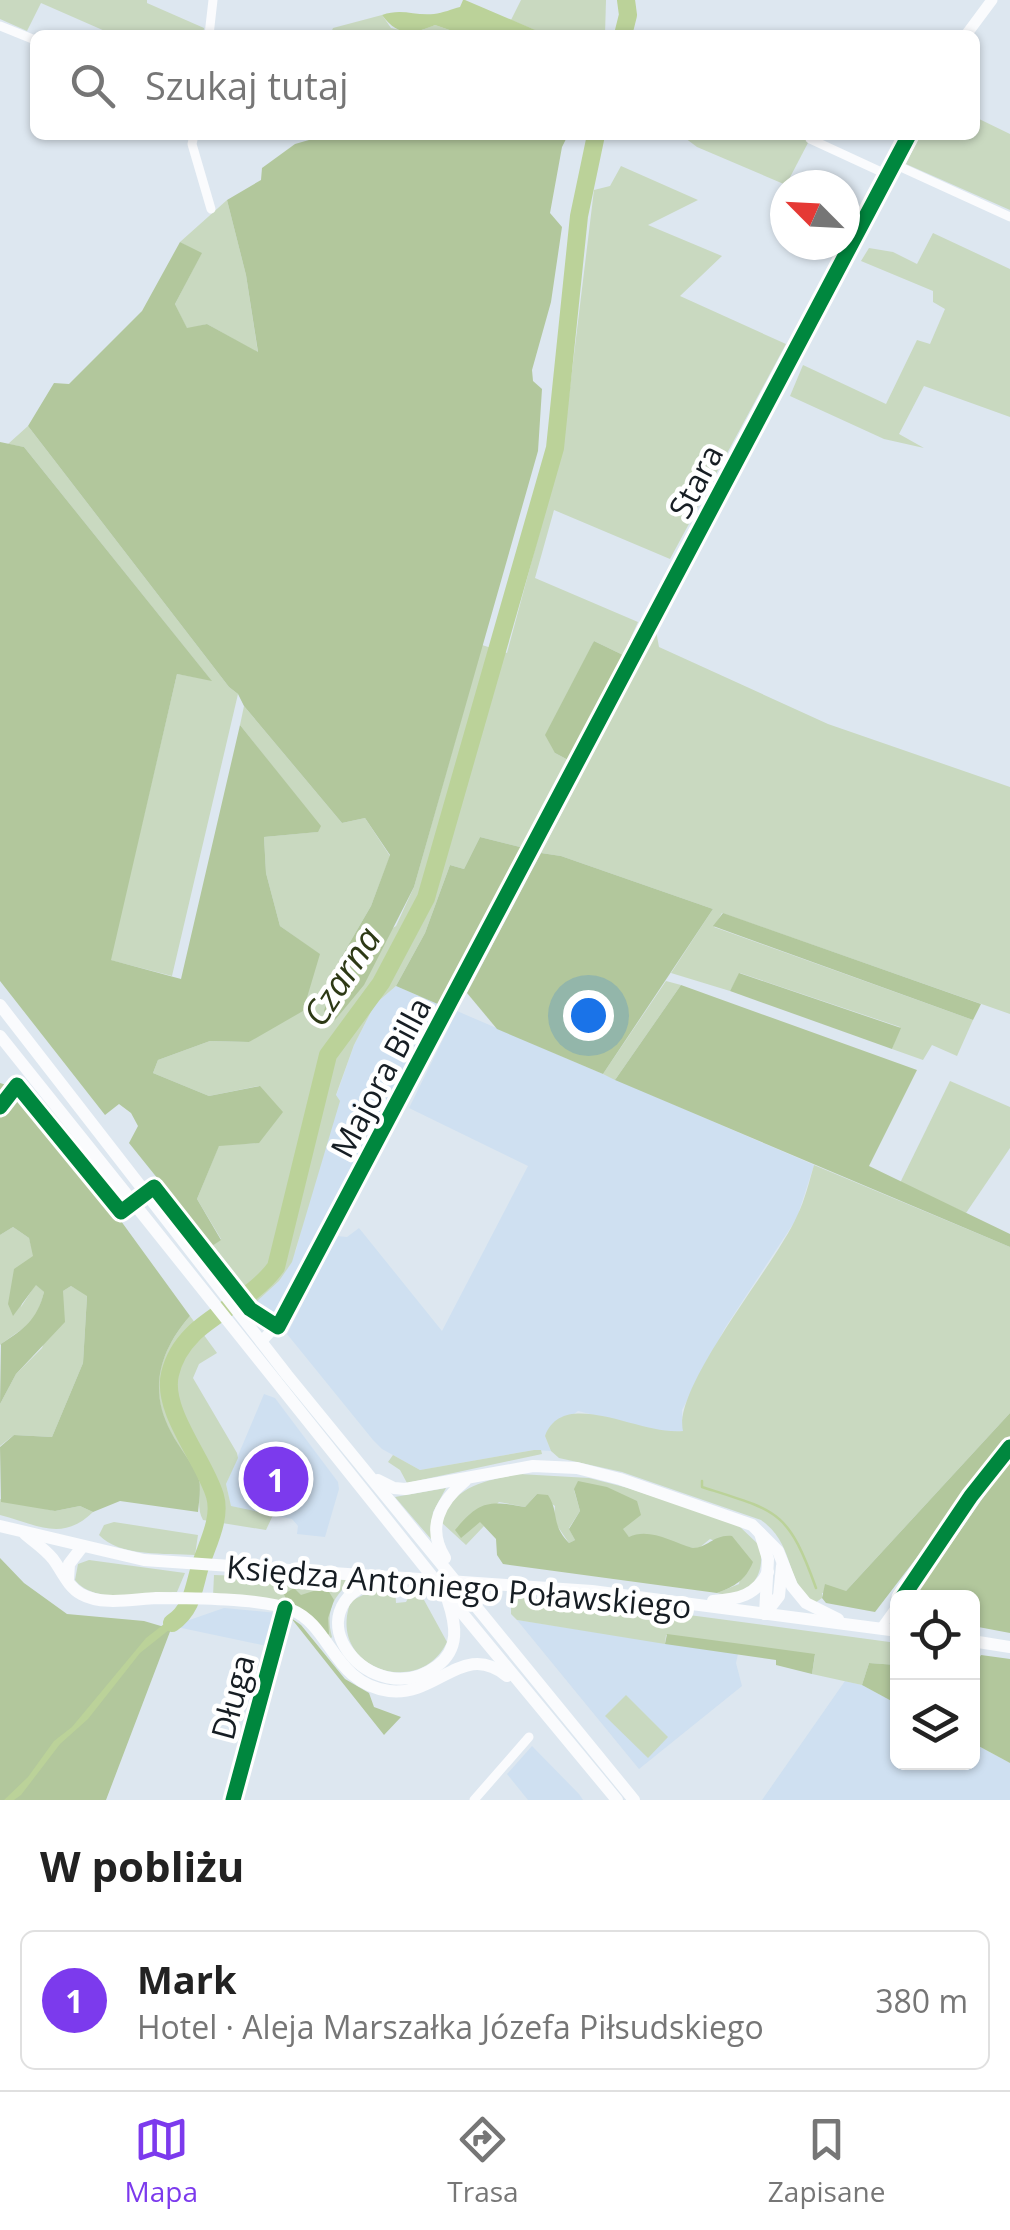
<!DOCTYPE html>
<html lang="pl">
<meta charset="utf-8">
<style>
:root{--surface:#fff;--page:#f2f2f2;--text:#222;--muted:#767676;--line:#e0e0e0;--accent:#7c3aed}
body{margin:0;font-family:"Open Sans",sans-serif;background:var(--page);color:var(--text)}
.controls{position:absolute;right:30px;bottom:30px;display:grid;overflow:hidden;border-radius:15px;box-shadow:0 2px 8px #0004}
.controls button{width:90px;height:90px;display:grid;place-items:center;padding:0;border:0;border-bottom:2px solid var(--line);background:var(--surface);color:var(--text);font:50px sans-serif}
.compass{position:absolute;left:770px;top:170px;width:90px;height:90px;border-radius:50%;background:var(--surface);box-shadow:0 2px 8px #0004;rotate:294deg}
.you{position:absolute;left:588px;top:1015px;width:35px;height:35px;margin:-25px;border:8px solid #fff;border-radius:50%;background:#1a73e8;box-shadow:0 0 0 15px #1a73e833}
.badge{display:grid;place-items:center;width:65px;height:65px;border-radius:50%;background:var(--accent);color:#fff;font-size:32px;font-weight:700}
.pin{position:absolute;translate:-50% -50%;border:5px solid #fff;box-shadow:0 2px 10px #0006}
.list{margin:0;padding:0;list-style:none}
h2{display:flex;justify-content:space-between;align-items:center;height:130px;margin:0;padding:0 40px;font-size:42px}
h2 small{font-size:32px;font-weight:400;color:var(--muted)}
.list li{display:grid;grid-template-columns:65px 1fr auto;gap:30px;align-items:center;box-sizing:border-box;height:140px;margin:0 20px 20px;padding:0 20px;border:2px solid var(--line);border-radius:15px}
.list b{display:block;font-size:38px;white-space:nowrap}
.list p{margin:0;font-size:32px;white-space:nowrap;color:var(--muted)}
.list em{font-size:32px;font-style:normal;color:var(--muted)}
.icon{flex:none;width:55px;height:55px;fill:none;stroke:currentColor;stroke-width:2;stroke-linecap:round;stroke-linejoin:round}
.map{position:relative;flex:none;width:1010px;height:1800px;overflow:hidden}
.search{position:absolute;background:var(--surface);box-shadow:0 2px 8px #0004;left:30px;right:30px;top:30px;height:110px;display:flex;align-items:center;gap:25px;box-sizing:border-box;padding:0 35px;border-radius:15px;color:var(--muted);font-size:38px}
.sheet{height:290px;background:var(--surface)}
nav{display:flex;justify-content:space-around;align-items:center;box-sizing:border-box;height:140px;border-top:2px solid var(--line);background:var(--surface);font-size:28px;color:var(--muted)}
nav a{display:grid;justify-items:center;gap:5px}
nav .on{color:var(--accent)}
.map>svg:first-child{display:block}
.built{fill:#cfe0f1}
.green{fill:#c9d9c0}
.forest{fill:#b2c79c}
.water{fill:#bbd299}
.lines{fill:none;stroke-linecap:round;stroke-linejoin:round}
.stream{stroke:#bbd299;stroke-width:2.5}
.river{stroke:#bbd299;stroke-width:18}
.minor{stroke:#fafbfd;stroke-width:9}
.tertiary{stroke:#fafbfd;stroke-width:11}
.secondary{stroke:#fafbfd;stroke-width:12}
.cycleway-casing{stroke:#fff;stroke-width:21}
.cycleway{stroke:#00873e;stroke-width:15}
.labels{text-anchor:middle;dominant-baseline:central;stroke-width:9;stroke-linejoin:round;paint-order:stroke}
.street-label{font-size:32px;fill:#161d23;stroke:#fff}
.water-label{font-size:35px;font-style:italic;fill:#2d3915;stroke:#fff}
</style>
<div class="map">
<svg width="1010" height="1800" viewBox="0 0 1010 1800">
<rect width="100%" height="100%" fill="#dde7f0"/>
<!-- built -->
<g class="built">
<polygon points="396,986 440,1005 274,1318 267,1310 262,1315 253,1305 279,1281 296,1250 336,1096 354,1045 375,1004"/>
<polygon points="457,1011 814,1165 797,1218 725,1328 682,1410 683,1431 664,1433 578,1411 545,1436 551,1451 534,1450 420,1470 382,1449 373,1440 287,1334 337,1236 347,1237 359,1228 442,1331 528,1166 409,1108"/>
<polygon points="264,1394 275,1398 338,1482 339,1489 325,1537 297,1534 298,1526 292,1519 231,1507 226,1484"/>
<polygon points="224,1608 277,1613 267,1646 172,1626"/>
<polygon points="517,1620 738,1654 736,1663 742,1686 639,1769"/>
<polygon points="845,1681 862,1685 897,1704 898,1762 972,1762 973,1743 1010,1763 1010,1800 762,1800"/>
<polygon points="532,1746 579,1794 583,1800 528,1800 507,1774"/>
</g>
<!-- green -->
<g class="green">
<polygon points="0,0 147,0 147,3 204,28 203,35 114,35 41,3 27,31 0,19"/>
<polygon points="521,0 606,0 605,35 547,35 511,20"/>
<polygon points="382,15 391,28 414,33 435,25 464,35 330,35 333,28"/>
<polygon points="975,117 1010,134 1010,210 906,164 920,135 975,135"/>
<polygon points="681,135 802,135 810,139 786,185 697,147"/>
<polygon points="621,166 698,200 648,225 722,256 680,296 786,344 670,559 554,510 535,578 638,622 623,655 594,641 555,753 570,761 524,848 480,837 464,869 450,865 425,933 396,986 375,1004 354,1045 336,1095 340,1101 292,1262 279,1281 253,1305 212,1246 221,1239 197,1199 219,1145 259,1143 259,1086 209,1096 153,1073 158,1060 210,1041 249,1042 319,954 280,926 266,873 264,837 317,832 320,826 240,725 244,706 342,823 365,818 390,856 371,906 339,961 396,926 414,887 482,645 507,653 563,445 594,190 610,186"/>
<polygon points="227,200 246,275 258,353 207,324 187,329 175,304 201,254 180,242"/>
<polygon points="933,233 1010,269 1010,417 924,386 899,434 924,448 884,439 790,396 803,365 886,404 917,340 930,344 945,309 933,302 933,291 861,261 869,248 893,252 917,264"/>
<polygon points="28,426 229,687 238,694 172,976 110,960 177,674 211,680 24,447 8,444"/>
<polygon points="656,631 659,647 828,724 1010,787 1010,1014 722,913 714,927 973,1020 957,1056 932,1045 923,1060 892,1049 900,1027 740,973 730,991 671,973 713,909 561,856 541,853"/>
<polygon points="666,981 681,985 615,1080 603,1074"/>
<polygon points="950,1081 1010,1107 1010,1148 966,1213 900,1183"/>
<path d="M 814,1165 L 1010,1247 L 1010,1413 L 846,1591 L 822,1593 L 822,1598 L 815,1603 C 783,1581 797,1546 761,1520 L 622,1472 L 559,1458 L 551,1451 L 545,1436 C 564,1386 640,1436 683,1431 C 672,1387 777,1263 797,1216 C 805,1200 809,1182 814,1165 Z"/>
<path d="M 13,1227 L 29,1238 L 34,1256 L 21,1307 L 36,1284 L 44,1292 C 36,1326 24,1326 0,1345 L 0,1235 Z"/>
<polygon points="71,1286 87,1295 83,1363 52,1437 14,1435 0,1446 0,1404 16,1374 42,1348 63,1291"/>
<path d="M 190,1316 L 217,1353 L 199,1364 L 193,1378 L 237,1453 L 238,1458 L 226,1484 L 231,1506 L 273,1515 L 266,1530 L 203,1520 C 195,1506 203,1491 197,1476 C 189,1460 177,1445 169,1429 C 148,1387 161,1349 190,1316 Z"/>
<polygon points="534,1450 541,1450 542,1454 407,1483 400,1470 388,1462 393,1455 420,1470"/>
<path d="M 519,1474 L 589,1478 L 628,1488 L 738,1525 L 759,1545 C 768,1574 748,1601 717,1593 L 739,1584 L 745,1553 L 710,1539 L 699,1548 L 693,1548 L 629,1537 L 574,1490 L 580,1511 L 569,1528 L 575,1540 L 569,1543 L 554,1521 L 555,1506 L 537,1494 L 525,1507 L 499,1502 L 480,1521 L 484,1526 L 466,1545 L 441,1522 C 454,1485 485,1481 519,1474 Z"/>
<polygon points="446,1488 433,1512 431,1539 395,1497"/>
<path d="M 0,1499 L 55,1511 L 80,1506 L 93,1512 C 62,1542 38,1525 0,1515 Z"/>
<path d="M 114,1522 L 198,1535 L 195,1555 C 167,1553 119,1557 99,1535 L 104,1525 Z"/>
<path d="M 89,1560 L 185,1573 L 177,1592 L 172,1592 L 171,1595 C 143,1595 94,1604 75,1580 L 78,1564 Z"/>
<path d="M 214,1575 L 352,1580 C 333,1597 325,1611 332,1637 L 328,1641 L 312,1620 L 213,1596 Z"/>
<path d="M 395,1587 L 396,1603 L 406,1602 L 413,1589 L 418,1589 L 447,1642 C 420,1700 325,1668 351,1601 L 377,1588 Z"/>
<polygon points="511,1596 674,1613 897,1643 897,1665 869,1663 862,1685 812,1674 815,1655 666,1635 665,1644 517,1620 511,1614"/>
<polygon points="626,1695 668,1737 648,1758 605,1716"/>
</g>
<!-- forest -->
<g class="forest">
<polygon points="316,135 568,135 562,147 550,213 562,227 551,302 532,370 533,381 542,389 538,451 414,887 364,985 335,1020 324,1011 339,961 371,906 390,855 365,818 342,823 244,706 238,694 229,687 28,426 54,383 69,384 142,311 180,242 202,253 175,304 187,328 207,324 258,352 246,275 227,200 261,180 262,168 295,144 316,138"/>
<polygon points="0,442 24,447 212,681 177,674 111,960 181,979 240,725 321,826 318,832 264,837 266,873 280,926 320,954 303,1011 249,1042 210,1041 158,1060 153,1073 209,1096 260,1086 283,1112 259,1143 219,1146 197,1199 221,1240 212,1246 129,1143 138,1126 131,1113 119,1104 105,1115 0,981"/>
<polygon points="594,641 623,655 570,761 555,753 545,735"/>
<polygon points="480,837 524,848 440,1005 396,986 425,933 450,865 464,869"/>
<polygon points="541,853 561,856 713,909 603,1074 497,1029 467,993"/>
<polygon points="723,913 981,1004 973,1020 713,926"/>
<polygon points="739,973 901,1028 892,1049 730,991"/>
<polygon points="681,985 917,1070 869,1166 1010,1234 1010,1247 615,1080"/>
<path d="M 0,1083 L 16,1088 L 89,1177 L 190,1316 C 160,1350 148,1390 171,1432 C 179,1448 193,1463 199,1480 C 201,1489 199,1502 198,1512 L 120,1501 L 93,1512 L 80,1506 L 55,1511 L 1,1502 L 0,1447 L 14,1435 L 52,1437 L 83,1363 L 87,1296 L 71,1286 L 63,1291 L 65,1322 L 16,1374 L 0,1404 L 1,1344 C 24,1329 37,1320 44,1292 L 36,1285 L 13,1316 L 8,1304 L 14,1269 L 33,1256 L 29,1238 L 13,1227 L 0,1235 Z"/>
<polygon points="1010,1413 1010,1436 875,1612 826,1603 822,1598 825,1584 846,1591"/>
<polygon points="1010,1459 1010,1633 973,1626 972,1598 914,1597"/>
<path d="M 578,1481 L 607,1487 L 637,1501 L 641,1515 L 623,1529 L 629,1537 C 649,1527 672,1542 693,1548 C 708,1548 714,1534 732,1536 L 753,1562 C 745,1581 735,1586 717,1593 L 503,1564 L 497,1555 L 496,1539 L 480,1522 L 461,1538 L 455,1530 C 479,1501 488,1500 525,1507 L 537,1494 L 548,1495 C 560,1514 550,1523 569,1543 L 575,1540 L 569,1529 L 580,1511 L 574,1489 Z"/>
<polygon points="0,1558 24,1583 67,1614 144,1621 171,1629 106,1800 0,1800"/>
<polygon points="326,1587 334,1600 328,1618 329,1634 325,1637 287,1602 284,1594 294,1588 301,1595"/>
<polygon points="291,1618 301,1625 345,1679 369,1693 374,1707 401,1717 384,1735"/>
<polygon points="667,1634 815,1654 812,1674 776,1665 776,1660 665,1644"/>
<polygon points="981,1655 1010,1659 1010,1763 973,1743 973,1669"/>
<polygon points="869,1663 897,1665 897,1704 862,1685"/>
</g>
<!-- water -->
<g class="water">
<path d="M 463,0 L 465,0 L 547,35 L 464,35 L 435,25 C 413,34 398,37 382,15 C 402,8 414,16 434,14 C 443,13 452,9 460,7 Z"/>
<polygon points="186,1607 192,1607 189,1614 140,1653 88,1719 60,1744 21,1795 14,1800 4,1800 28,1777 54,1741 72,1727 146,1638"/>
</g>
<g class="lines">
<!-- stream -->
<path class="stream" d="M 702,1481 L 702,1487 C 778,1511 788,1510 816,1588"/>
<!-- river -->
<g class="river">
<polyline points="623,35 628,15 626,0"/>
<path d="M 172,1623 C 191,1610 193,1592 199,1570 C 205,1548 222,1520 215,1496 C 205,1461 161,1411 170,1374 C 183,1318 245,1310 276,1267 L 328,1055 L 381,983 L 426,898 L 555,448 L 579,216 L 596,135"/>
</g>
<!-- minor -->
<g class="minor">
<polyline points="0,26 35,40"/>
<polyline points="209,35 213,0"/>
<polyline points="194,135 192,144 211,209"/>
<polyline points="810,139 888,175"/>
<polyline points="894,164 1010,217"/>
<polyline points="902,1598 971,1496 1010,1447"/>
<polyline points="880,1629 898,1604"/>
<polyline points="233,1800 285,1608"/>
<polyline points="474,1800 529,1737"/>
</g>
<!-- tertiary -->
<g class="tertiary">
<polyline points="966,35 992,0"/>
<polyline points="261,1342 287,1314 909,135"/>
</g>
<!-- secondary -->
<g class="secondary">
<polyline points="0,1005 287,1375 634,1800"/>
<polyline points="0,1036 443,1590 617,1800"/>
<polyline points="378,1480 394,1488 405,1489 533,1466 577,1468 620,1479 752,1525 778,1551 792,1586 806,1603 838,1619"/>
<polyline points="0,1526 144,1560 592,1591 898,1631"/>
<polyline points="760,1533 768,1559 765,1614"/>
<path d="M 25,1534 C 34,1542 45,1549 53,1559 C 62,1571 68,1587 81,1594 C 102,1606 134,1599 156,1598 C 191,1598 262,1598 292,1610 C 331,1626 334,1684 389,1691 C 438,1697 463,1640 507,1676"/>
<path d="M 445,1558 C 426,1527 440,1502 465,1481"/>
<path d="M 380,1579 C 285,1609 372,1715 437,1666 C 460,1649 456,1625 448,1601"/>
<polyline points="68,1580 69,1564 82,1547"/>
<path d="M 713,1601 C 738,1599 756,1596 768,1572"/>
<polyline points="765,1614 779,1596 782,1566"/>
<polyline points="972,1641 1010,1647"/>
</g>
<!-- cycleway casing -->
<g class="cycleway-casing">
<g id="cycleway">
<polyline points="0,1107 17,1085 121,1212 154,1187 250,1309 278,1327 909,135"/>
<polyline points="902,1598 971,1496 1010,1447"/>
<polyline points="233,1800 285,1608"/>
</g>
</g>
<!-- cycleway -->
<use href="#cycleway" class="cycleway"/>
</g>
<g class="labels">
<!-- street labels -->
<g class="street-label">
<text transform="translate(695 481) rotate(-62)">Stara</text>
<text transform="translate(380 1077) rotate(-62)">Majora Billa</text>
<text transform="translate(459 1586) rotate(5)">Księdza Antoniego Poławskiego</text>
<text transform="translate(232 1697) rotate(-75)">Długa</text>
</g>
<!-- water labels -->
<g class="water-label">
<text transform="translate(341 976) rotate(-57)">Czarna</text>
</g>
</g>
</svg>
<div class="controls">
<button><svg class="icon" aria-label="locate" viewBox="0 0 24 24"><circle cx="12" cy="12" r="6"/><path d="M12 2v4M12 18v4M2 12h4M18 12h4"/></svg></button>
<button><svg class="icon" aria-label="layers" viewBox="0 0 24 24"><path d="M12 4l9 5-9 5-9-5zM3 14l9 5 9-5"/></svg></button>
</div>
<svg class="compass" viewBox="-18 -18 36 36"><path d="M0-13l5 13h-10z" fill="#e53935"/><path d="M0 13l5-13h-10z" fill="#767676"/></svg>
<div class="you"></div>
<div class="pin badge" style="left:276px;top:1479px">1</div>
<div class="search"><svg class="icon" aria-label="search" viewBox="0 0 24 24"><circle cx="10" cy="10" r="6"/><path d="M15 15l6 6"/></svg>Szukaj tutaj</div>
</div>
<section class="sheet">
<h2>W pobliżu<small></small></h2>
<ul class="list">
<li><span class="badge">1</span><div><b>Mark</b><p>Hotel · Aleja Marszałka Józefa Piłsudskiego</p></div><em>380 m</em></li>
</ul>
</section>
<nav>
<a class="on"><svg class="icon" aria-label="map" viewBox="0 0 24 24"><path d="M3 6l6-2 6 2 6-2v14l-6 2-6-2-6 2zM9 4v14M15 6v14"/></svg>Mapa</a>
<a><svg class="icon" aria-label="directions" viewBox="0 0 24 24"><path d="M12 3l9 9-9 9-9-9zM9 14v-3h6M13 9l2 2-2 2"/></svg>Trasa</a>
<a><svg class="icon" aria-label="saved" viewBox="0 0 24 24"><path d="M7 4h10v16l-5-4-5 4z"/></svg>Zapisane</a>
</nav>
